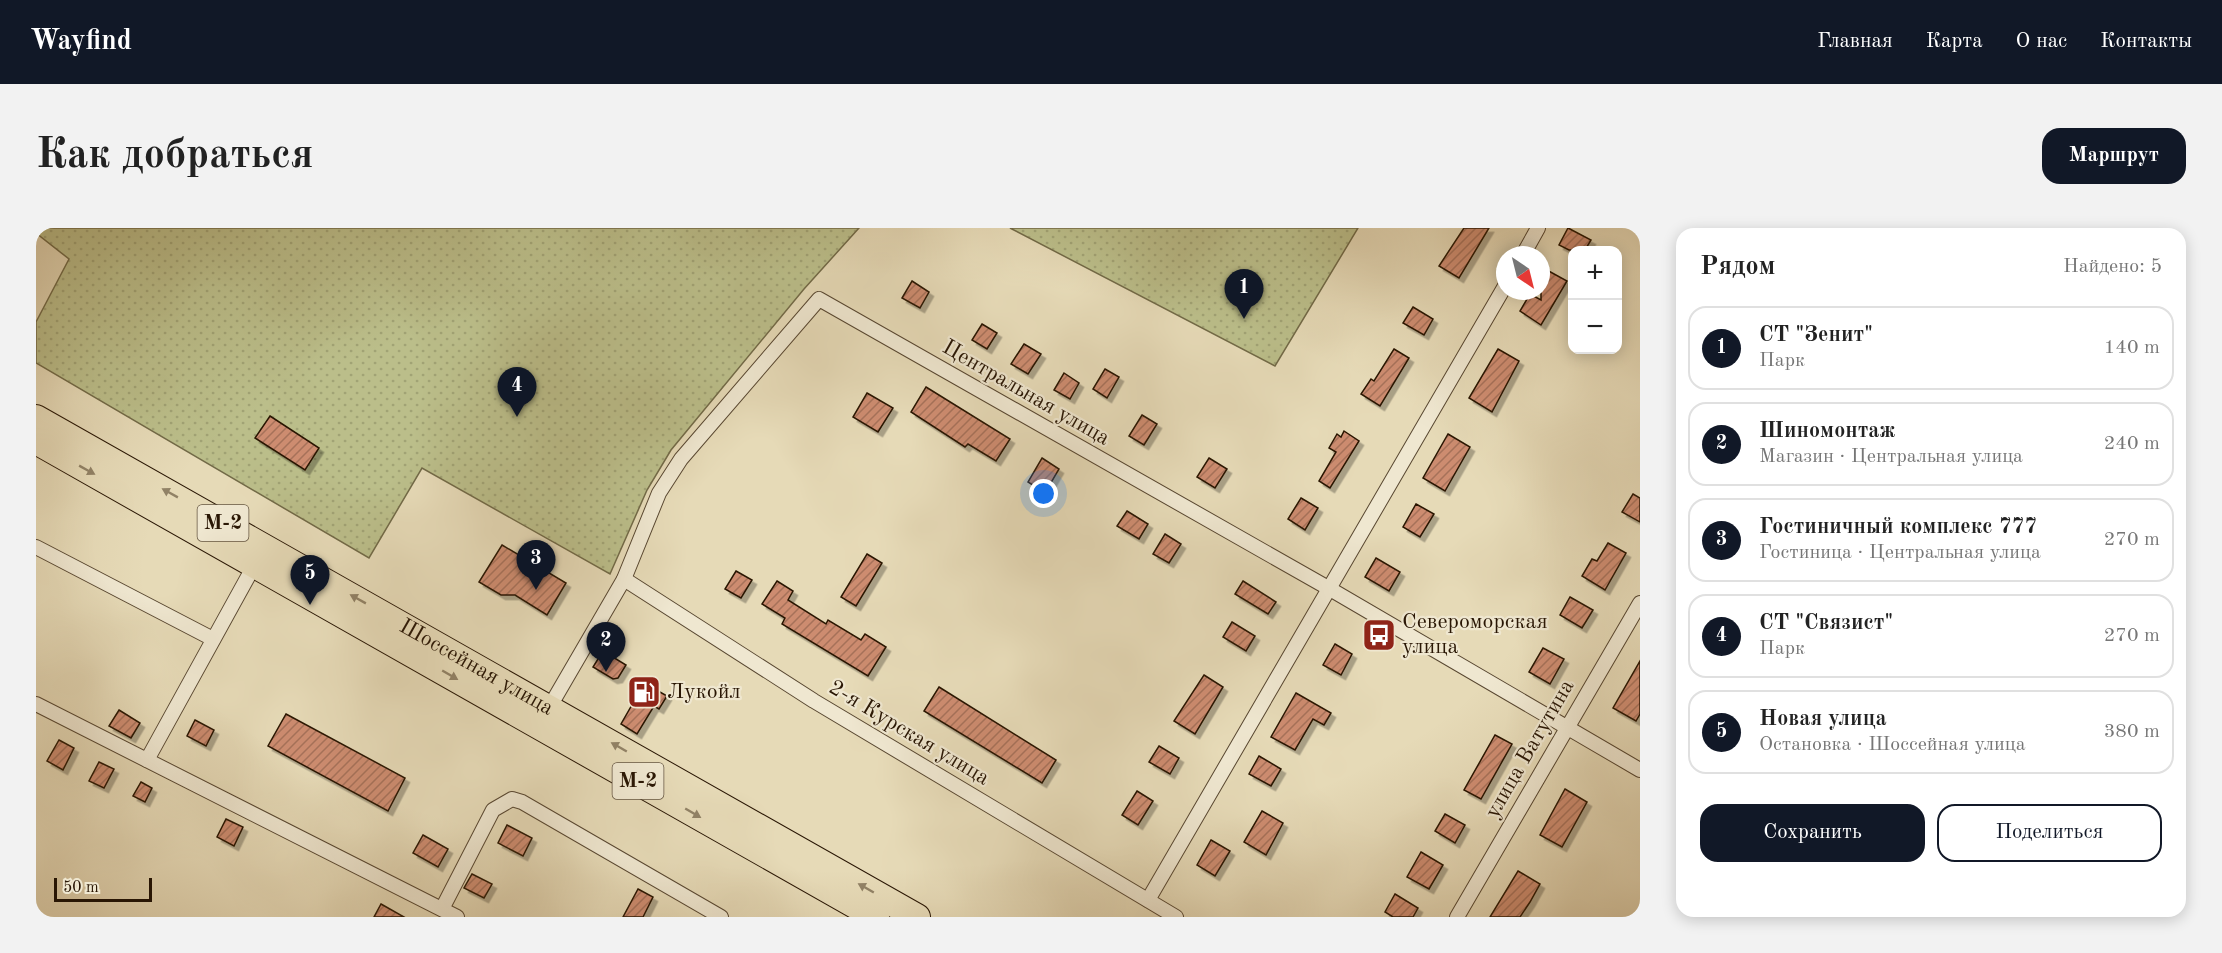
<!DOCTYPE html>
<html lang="ru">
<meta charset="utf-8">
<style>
:root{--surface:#fff;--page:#f2f2f2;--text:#222;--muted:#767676;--line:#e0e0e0;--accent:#111827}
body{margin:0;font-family:"Old Standard TT",serif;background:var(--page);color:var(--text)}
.controls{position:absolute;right:18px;top:18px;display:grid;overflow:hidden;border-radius:12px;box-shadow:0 3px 15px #0003}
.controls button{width:54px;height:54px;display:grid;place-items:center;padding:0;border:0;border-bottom:2px solid var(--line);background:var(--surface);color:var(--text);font:30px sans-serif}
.compass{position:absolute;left:1460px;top:18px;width:54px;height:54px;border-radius:50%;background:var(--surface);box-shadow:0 3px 15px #0003;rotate:145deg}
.scale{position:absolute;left:18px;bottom:15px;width:98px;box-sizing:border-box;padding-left:6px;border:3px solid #291604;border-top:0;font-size:16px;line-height:21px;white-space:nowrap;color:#291604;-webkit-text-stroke:4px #efe7d0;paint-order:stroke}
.you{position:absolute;left:1008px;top:266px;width:21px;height:21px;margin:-15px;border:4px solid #fff;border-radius:50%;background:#1a73e8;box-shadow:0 0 0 9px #1a73e833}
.badge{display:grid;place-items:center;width:39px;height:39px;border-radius:50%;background:var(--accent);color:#fff;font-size:20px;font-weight:700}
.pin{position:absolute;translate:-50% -50px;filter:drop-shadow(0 2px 3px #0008)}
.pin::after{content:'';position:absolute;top:32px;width:21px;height:18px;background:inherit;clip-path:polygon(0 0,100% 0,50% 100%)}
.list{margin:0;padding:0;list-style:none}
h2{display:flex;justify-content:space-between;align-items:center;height:78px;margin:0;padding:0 24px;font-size:26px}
h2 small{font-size:20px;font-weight:400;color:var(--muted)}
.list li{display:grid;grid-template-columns:39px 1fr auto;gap:18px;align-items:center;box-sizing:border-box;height:84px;margin:0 12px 12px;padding:0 12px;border:2px solid var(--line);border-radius:18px}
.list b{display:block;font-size:22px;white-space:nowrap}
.list p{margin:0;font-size:20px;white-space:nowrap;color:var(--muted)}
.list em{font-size:20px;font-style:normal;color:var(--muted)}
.actions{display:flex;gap:12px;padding:18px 24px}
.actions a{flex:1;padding:14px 0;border:2px solid var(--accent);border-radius:18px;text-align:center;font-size:21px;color:var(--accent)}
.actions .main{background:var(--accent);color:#fff}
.map{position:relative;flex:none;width:1604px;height:689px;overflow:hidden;border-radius:18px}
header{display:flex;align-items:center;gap:36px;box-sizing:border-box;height:84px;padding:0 30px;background:var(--accent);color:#fff}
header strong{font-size:28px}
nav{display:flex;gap:33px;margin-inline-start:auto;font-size:21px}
.intro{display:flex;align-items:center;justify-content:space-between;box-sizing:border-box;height:144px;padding:0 36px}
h1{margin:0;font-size:42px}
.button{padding:15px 27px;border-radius:18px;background:var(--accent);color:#fff;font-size:21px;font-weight:700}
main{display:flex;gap:36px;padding:0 36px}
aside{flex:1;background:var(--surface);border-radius:18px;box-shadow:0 3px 15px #0003}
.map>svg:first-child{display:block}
.grass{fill:url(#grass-dots);stroke:#726a47;stroke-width:1.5}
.building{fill:url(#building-hatch);stroke:#291604;stroke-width:1.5;filter:url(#shadow)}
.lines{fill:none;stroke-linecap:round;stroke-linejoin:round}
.street-casing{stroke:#584731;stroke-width:16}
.highway-casing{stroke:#291604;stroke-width:28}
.street{stroke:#efe7d0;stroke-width:14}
.highway{stroke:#e6dab7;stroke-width:26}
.oneway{fill:#918266}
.labels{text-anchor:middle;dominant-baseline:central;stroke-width:4.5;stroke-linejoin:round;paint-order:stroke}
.shield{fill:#efe7d0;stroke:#645541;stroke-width:1.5}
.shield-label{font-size:21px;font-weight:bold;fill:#291604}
.street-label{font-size:22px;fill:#291604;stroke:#efe7d0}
.poi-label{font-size:22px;fill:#291604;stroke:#efe7d0;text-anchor:start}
</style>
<header>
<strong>Wayfind</strong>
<nav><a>Главная</a><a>Карта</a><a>О нас</a><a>Контакты</a></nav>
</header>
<div class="intro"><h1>Как добраться</h1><a class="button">Маршрут</a></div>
<main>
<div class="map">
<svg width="1604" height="689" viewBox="0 0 1604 689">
<defs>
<pattern id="grass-dots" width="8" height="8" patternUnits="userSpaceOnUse" patternTransform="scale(1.5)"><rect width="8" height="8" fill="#bbbe8a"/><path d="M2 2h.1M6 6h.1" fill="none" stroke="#a1a375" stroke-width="1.8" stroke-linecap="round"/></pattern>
<pattern id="building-hatch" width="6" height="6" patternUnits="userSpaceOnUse" patternTransform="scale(1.5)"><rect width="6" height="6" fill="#cd8c70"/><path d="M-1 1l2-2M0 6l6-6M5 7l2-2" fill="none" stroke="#a6715a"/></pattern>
<filter id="shadow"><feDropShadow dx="4.5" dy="4.5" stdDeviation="0" flood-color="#0004"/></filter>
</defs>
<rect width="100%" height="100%" fill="#e6dab7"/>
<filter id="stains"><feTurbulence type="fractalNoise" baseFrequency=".00333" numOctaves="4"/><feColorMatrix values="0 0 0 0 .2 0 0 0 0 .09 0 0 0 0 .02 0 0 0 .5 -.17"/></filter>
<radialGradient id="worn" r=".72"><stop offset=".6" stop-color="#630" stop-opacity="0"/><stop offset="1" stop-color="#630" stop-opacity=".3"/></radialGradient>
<!-- grass -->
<g class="grass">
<polygon points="0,0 823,0 768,61 635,222 611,262 574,346 386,240 333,330 0,135 0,94 33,31 0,5"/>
<polygon points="974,0 1322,0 1239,138"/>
</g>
<!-- building -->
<g class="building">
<polygon points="1428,0 1453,0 1423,50 1403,38"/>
<polygon points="1532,0 1555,12 1549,22 1533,22 1523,17"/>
<polygon points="1509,41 1531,53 1505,97 1484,83 1494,66 1505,72 1505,47"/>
<polygon points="876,53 893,64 884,80 866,70"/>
<polygon points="1377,79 1397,91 1388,107 1367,95"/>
<polygon points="946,96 961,105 951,121 936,112"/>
<polygon points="988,116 1005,126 992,146 975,136"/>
<polygon points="1358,121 1373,130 1344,178 1325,166 1335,151 1338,153"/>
<polygon points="1462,121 1483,133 1456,184 1433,170"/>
<polygon points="1069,141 1083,149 1071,170 1057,161"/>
<polygon points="1028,145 1043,155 1034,171 1018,162"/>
<polygon points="890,159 974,211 960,233 932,216 929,219 875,184"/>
<polygon points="831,165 857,180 842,204 817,189"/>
<polygon points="1106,187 1121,196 1108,217 1093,208"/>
<polygon points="234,188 283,220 269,242 219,210"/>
<polygon points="1308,203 1323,213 1294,260 1283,253 1300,224 1293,220 1301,206 1305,209"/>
<polygon points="1412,206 1434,219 1409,263 1387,250"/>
<polygon points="1006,230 1023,241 1009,265 992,254"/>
<polygon points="1173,230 1191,241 1179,260 1161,249"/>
<polygon points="1597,266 1604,270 1604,294 1586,284"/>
<polygon points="1265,270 1282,280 1269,302 1252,291"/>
<polygon points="1380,276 1398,286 1384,309 1367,299"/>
<polygon points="1091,283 1112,296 1103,311 1081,298"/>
<polygon points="1129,306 1145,316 1133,335 1117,326"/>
<polygon points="1572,315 1590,325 1569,362 1546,348 1556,331 1561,333"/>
<polygon points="466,317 530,355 511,387 479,367 465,367 443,354"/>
<polygon points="831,326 846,335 820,378 805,369"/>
<polygon points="1340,330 1364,344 1353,363 1329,349"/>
<polygon points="700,343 716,352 705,370 689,361"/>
<polygon points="741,353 757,363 752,372 790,396 792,392 825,412 829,406 850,419 832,448 746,396 749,390 726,376"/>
<polygon points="1207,353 1240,374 1232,386 1199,366"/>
<polygon points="1534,369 1557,382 1546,400 1524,387"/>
<polygon points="1196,394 1219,408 1210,423 1187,409"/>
<polygon points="1299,416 1316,426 1305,447 1287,437"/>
<polygon points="1507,420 1528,431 1514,456 1493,444"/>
<polygon points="567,423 590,437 582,450 577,451 557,439"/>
<polygon points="1604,433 1604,486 1600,493 1577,480"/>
<polygon points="1168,447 1187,459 1159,506 1138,493"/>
<polygon points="603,452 631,468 623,481 618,478 601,506 585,496 601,468 595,465"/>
<polygon points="903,459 1020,532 1006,555 888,483"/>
<polygon points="1260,465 1295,485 1288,497 1277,491 1259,522 1235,509"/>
<polygon points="83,482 104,495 95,510 73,498"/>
<polygon points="250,486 369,550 352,583 232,518"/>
<polygon points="159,492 178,502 170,518 151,508"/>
<polygon points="1459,507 1476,516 1445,571 1428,562"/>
<polygon points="23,512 38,520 27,542 11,533"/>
<polygon points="1123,518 1143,530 1134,546 1113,534"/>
<polygon points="1223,528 1245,541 1235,558 1213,546"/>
<polygon points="63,534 78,541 68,560 53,553"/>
<polygon points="105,554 116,560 109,574 97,568"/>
<polygon points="1529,561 1551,574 1526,619 1504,607"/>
<polygon points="1101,563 1117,573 1102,597 1086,587"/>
<polygon points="1226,583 1247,595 1230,627 1208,614"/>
<polygon points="1409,586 1429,597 1419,615 1399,603"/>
<polygon points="190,591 207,599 198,618 181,609"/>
<polygon points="471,597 496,610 487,628 462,615"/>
<polygon points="387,607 412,621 402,639 377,625"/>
<polygon points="1175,612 1194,623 1179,648 1161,637"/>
<polygon points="1385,624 1407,637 1393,661 1371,649"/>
<polygon points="1482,643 1504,656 1494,674 1484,689 1454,689"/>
<polygon points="436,646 456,656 448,670 428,660"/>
<polygon points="602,661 617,669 607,689 587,689"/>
<polygon points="1359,666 1382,680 1377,689 1357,689 1349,684"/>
<polygon points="345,676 368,689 338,689"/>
</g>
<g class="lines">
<!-- street casing -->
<g class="street-casing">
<g id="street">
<polyline points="1487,27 1502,0"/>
<polyline points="0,319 177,411"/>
<polyline points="588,351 778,473 1140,689"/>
<polyline points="0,476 421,689"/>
<polyline points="513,480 588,351 623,265 645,231 783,71 1294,361 1604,542"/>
<polyline points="111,532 219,336"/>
<polyline points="1112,672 1469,58"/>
<polyline points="406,681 457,582 476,571 486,574 685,689"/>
<polyline points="1421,689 1604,375"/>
</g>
</g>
<!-- highway casing -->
<g class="highway-casing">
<g id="highway">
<path id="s1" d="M 0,190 L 881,689"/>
<polyline points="0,213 840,689"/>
</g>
</g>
<!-- street -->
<use href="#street" class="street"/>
<!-- highway -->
<use href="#highway" class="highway"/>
</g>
<!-- one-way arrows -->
<defs><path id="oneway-solid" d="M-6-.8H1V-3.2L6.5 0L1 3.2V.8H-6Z" transform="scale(1.5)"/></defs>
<g class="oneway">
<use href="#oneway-solid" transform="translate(51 242) rotate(29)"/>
<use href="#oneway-solid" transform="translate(134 265) rotate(-151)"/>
<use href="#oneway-solid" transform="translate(322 371) rotate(-151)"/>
<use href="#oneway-solid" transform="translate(414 447) rotate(30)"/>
<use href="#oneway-solid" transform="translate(583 519) rotate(-150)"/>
<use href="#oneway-solid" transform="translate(657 585) rotate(30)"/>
<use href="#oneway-solid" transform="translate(830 660) rotate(-150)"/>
</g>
<!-- icons -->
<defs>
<g id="bus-square" transform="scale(1.725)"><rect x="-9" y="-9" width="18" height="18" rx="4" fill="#8f2418" stroke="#efe7d0"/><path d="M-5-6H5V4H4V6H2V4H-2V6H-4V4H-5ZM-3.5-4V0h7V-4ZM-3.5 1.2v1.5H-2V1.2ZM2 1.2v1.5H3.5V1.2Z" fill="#fff"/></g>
<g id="fuel-square" transform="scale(1.725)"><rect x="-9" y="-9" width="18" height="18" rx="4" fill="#8f2418" stroke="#efe7d0"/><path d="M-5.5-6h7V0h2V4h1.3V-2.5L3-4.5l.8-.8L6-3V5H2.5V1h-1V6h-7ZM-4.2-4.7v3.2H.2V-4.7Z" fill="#fff"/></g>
</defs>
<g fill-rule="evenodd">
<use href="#bus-square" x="1343" y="407"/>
<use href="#fuel-square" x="608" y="464"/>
</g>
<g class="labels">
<!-- shield labels -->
<g class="shield">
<rect x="161.5" y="277" width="51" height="36" rx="4.5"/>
<rect x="576.5" y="535" width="51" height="36" rx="4.5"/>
</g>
<g class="shield-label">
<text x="187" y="295">М-2</text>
<text x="602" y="553">М-2</text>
</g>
<!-- street labels -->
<g class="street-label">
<text transform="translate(990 165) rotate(30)">Центральная улица</text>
<text stroke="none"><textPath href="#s1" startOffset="506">Шоссейная улица</textPath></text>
<text transform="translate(873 505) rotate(31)">2-я Курская улица</text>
<text transform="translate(1494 521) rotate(-60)">улица Ватутина</text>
</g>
<!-- poi labels -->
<g class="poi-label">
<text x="1366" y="394">Североморская<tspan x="1366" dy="25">улица</tspan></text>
<text x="631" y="464">Лукойл</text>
</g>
</g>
<rect width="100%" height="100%" filter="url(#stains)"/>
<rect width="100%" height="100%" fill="url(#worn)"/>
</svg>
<div class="controls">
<button>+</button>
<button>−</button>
</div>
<svg class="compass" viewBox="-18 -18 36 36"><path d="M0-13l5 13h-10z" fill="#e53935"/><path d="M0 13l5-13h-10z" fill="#767676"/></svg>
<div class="scale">50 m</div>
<div class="you"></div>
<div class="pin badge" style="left:1208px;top:91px">1</div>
<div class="pin badge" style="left:570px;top:444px">2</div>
<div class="pin badge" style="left:500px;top:362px">3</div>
<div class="pin badge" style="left:481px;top:189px">4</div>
<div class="pin badge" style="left:274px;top:377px">5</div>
</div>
<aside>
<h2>Рядом<small>Найдено: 5</small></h2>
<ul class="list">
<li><span class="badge">1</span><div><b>СТ &quot;Зенит&quot;</b><p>Парк</p></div><em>140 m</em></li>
<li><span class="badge">2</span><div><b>Шиномонтаж</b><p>Магазин · Центральная улица</p></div><em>240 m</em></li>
<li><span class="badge">3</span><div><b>Гостиничный комплекс 777</b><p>Гостиница · Центральная улица</p></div><em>270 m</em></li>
<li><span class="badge">4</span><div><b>СТ &quot;Связист&quot;</b><p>Парк</p></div><em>270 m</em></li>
<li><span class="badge">5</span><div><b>Новая улица</b><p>Остановка · Шоссейная улица</p></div><em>380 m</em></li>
</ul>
<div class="actions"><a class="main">Сохранить</a><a>Поделиться</a></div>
</aside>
</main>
